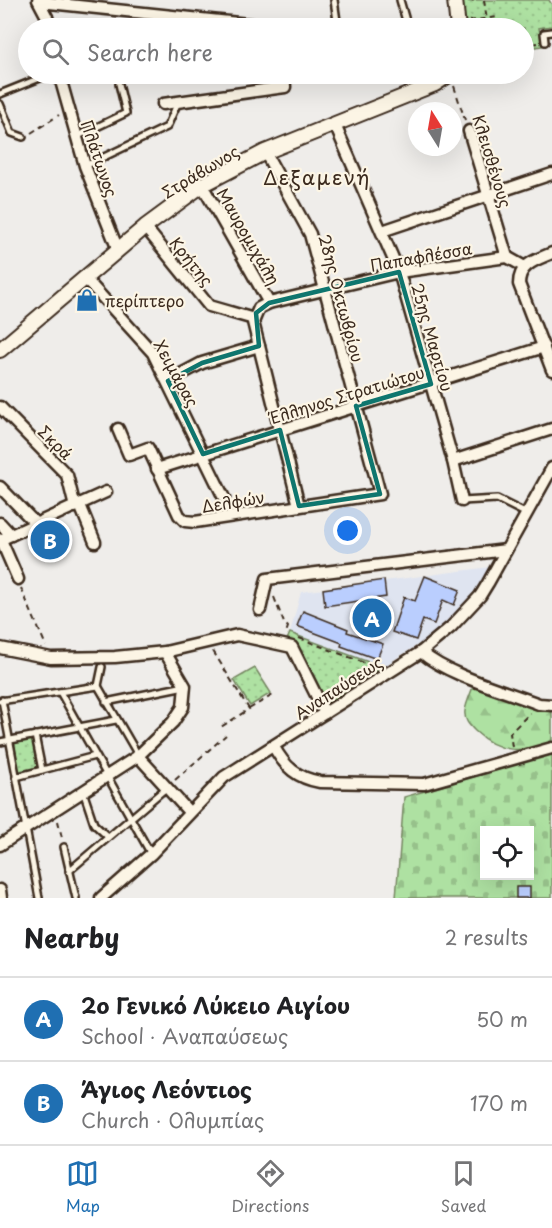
<!DOCTYPE html>
<meta charset="utf-8">
<style>
:root{--surface:#fff;--page:#f6f6f6;--text:#202124;--muted:#757577;--line:#e0e0e0;--accent:#1f6fb2}
body{margin:0;font-family:"Playpen Sans",sans-serif;background:var(--page);color:var(--text)}
.controls{position:absolute;right:18px;bottom:18px;display:grid;overflow:hidden;border-radius:0px;box-shadow:0 6px 24px #0002}
.controls button{width:54px;height:54px;display:grid;place-items:center;padding:0;border:0;border-bottom:2px solid var(--line);background:var(--surface);color:var(--text);font:30px sans-serif}
.compass{position:absolute;left:408px;top:102px;width:54px;height:54px;border-radius:50%;background:var(--surface);box-shadow:0 6px 24px #0002;rotate:349deg}
.you{position:absolute;left:348px;top:531px;width:21px;height:21px;margin:-15px;border:4px solid #fff;border-radius:50%;background:#1a73e8;box-shadow:0 0 0 9px #1a73e833}
.badge{display:grid;place-items:center;width:39px;height:39px;border-radius:50%;background:var(--accent);color:#fff;font-size:20px;font-weight:700}
.pin{position:absolute;translate:-50% -50%;border:3px solid #fff;box-shadow:0 2px 6px #0006}
.list{margin:0;padding:0;list-style:none}
h2{display:flex;justify-content:space-between;align-items:center;height:78px;margin:0;padding:0 24px;font-size:26px}
h2 small{font-size:20px;font-weight:400;color:var(--muted)}
.list li{display:grid;grid-template-columns:39px 1fr auto;gap:18px;align-items:center;box-sizing:border-box;height:84px;padding:0 24px;border-top:2px solid var(--line)}
.list b{display:block;font-size:22px;white-space:nowrap}
.list p{margin:0;font-size:20px;white-space:nowrap;color:var(--muted)}
.list em{font-size:20px;font-style:normal;color:var(--muted)}
.icon{flex:none;width:33px;height:33px;fill:none;stroke:currentColor;stroke-width:2;stroke-linecap:round;stroke-linejoin:round}
.map{position:relative;flex:none;width:552px;height:898px;overflow:hidden}
.search{position:absolute;background:var(--surface);box-shadow:0 6px 24px #0002;left:18px;right:18px;top:18px;height:66px;display:flex;align-items:center;gap:15px;box-sizing:border-box;padding:0 21px;border-radius:33px;color:var(--muted);font-size:22px}
.sheet{height:246px;background:var(--surface)}
nav{display:flex;justify-content:space-around;align-items:center;box-sizing:border-box;height:84px;border-top:2px solid var(--line);background:var(--surface);font-size:16px;color:var(--muted)}
nav a{display:grid;justify-items:center;gap:3px}
nav .on{color:var(--accent)}
.map>svg:first-child{display:block}
.built{fill:#dfe4f0}
.forest{fill:url(#forest-firs);stroke:#748660;stroke-width:1.5}
.cemetery{fill:url(#cemetery-stones);stroke:#748660;stroke-width:1.5;fill-rule:evenodd}
.park{fill:url(#park-dots);stroke:#748660;stroke-width:1.5}
.building{fill:#bacefe;stroke:#3b2a1e;stroke-width:1.5}
.lines{fill:none;stroke-linecap:round;stroke-linejoin:round}
.service-casing{stroke:#3b2a1e;stroke-width:10}
.minor-casing{stroke:#3b2a1e;stroke-width:15}
.tertiary-casing{stroke:#3b2a1e;stroke-width:18}
.path{stroke:#3b2a1e;stroke-width:2;stroke-dasharray:6 4.5;stroke-linecap:butt}
.service{stroke:#fcf5e5;stroke-width:5}
.minor{stroke:#fcf5e5;stroke-width:10}
.tertiary{stroke:#fcf5e5;stroke-width:14}
.marked{fill:none;stroke:#0f766e;stroke-width:4.5;stroke-linejoin:round}
.labels{text-anchor:middle;dominant-baseline:central;stroke-width:4.5;stroke-linejoin:round;paint-order:stroke}
.street-label{font-size:16px;fill:#3b2a1e;stroke:#fcf5e5}
.poi-label{font-size:16px;fill:#3b2a1e;stroke:#fcf5e5;text-anchor:start}
.quarter-label{font-size:20px;letter-spacing:1.5px;fill:#3b2a1e;stroke:#fcf5e5}
</style>
<div class="map">
<svg width="552" height="898" viewBox="0 0 552 898">
<defs>
<pattern id="forest-firs" width="22" height="20" patternUnits="userSpaceOnUse" patternTransform="scale(1.5)"><rect width="22" height="20" fill="#aee1a2"/><path d="M5 1l3.5 6h-7zM16 11l3.5 6h-7z" fill="#97c18b"/></pattern>
<pattern id="cemetery-stones" width="16" height="16" patternUnits="userSpaceOnUse" patternTransform="scale(1.5)"><rect width="16" height="16" fill="#aee1a2"/><path d="M2 7V4a2 2 0 0 1 4 0v3zM10 15v-3a2 2 0 0 1 4 0v3z" fill="#97c18b"/></pattern>
<pattern id="park-dots" width="8" height="8" patternUnits="userSpaceOnUse" patternTransform="scale(1.5)"><rect width="8" height="8" fill="#aee1a2"/><path d="M2 2h.1M6 6h.1" fill="none" stroke="#97c18b" stroke-width="1.8" stroke-linecap="round"/></pattern>
</defs>
<rect width="100%" height="100%" fill="#efedea"/>
<filter id="ink" filterUnits="userSpaceOnUse"><feTurbulence type="fractalNoise" baseFrequency=".0167" numOctaves="2"/><feDisplacementMap in="SourceGraphic" scale="12" xChannelSelector="R" yChannelSelector="G"/><feConvolveMatrix kernelMatrix="1 2 1 2 8 2 1 2 1" color-interpolation-filters="sRGB"/></filter>
<g filter="url(#ink)">
<!-- built -->
<polygon class="built" points="490,567 473,593 444,625 424,641 382,667 290,633 301,592"/>
<!-- forest -->
<path class="forest" d="M 485,678 L 541,700 L 552,699 L 552,744 C 521,752 499,754 475,731 C 469,725 464,720 465,711 C 466,703 471,693 474,684 Z"/>
<!-- cemetery -->
<path class="cemetery" d="M 552,754 L 552,898 L 396,898 L 404,797 ZM 484,830 L 530,830 L 530,876 L 484,876 Z"/>
<!-- park -->
<g class="park">
<polygon points="461,0 549,0 552,5 552,26 539,28 542,46 524,49 524,28 466,28"/>
<polygon points="290,633 382,667 327,703 297,645 287,640"/>
<polygon points="255,668 271,693 250,706 234,680"/>
<polygon points="33,740 38,767 19,771 14,743"/>
</g>
<!-- building -->
<g class="building">
<polygon points="62,528 67,543 38,553 33,537"/>
<polygon points="425,576 460,590 454,605 443,600 434,624 423,620 416,640 392,632 404,597 415,601"/>
<polygon points="384,580 386,597 325,606 323,589"/>
<polygon points="303,611 348,629 347,632 383,644 377,659 341,646 342,643 297,626"/>
<rect x="516" y="887" width="14" height="11"/>
</g>
<g class="lines">
<!-- service casing -->
<g class="service-casing">
<g id="service">
<polyline points="334,0 338,28"/>
<polyline points="400,0 408,28"/>
<polyline points="545,42 544,33 552,32"/>
<polyline points="0,94 50,74"/>
<polyline points="0,104 12,133 23,137"/>
<polyline points="76,137 126,113 119,84"/>
<polyline points="85,166 167,127 178,102"/>
<polyline points="462,501 497,499 525,513"/>
<polyline points="98,686 138,755"/>
<polyline points="60,692 151,854"/>
<polyline points="2,700 39,898"/>
<polyline points="0,701 98,686 102,667"/>
<polyline points="106,702 185,686"/>
<polyline points="35,735 42,770"/>
<polyline points="0,742 116,720"/>
<polyline points="16,777 95,756"/>
<polyline points="83,791 94,824 108,837"/>
<polyline points="64,847 76,898"/>
<polyline points="69,871 166,788"/>
</g>
</g>
<!-- minor casing -->
<g class="minor-casing">
<g id="minor">
<polyline points="38,0 47,17 50,28"/>
<polyline points="40,2 286,28"/>
<polyline points="59,74 85,166 118,250"/>
<polyline points="163,104 285,87 284,74"/>
<polyline points="335,125 399,272 453,461 462,501"/>
<polyline points="469,131 507,257"/>
<polyline points="202,185 269,303"/>
<polyline points="145,227 209,306 254,319"/>
<polyline points="382,231 552,174"/>
<path d="M 552,253 C 536,260 519,264 519,284 L 552,370"/>
<polyline points="84,277 153,353 224,498"/>
<polyline points="168,381 202,363 259,346"/>
<polyline points="0,407 67,475 75,507"/>
<polyline points="118,429 129,455 148,448 179,515 185,521 195,522 380,494 310,234 265,152"/>
<polyline points="453,461 552,429"/>
<polyline points="157,469 544,347"/>
<polyline points="0,487 36,524"/>
<polyline points="80,505 95,542"/>
<polyline points="299,506 253,322 259,308 269,303 399,272 507,257 523,266"/>
<polyline points="0,523 11,535"/>
<polyline points="0,540 106,492"/>
<polyline points="1,540 18,579"/>
<polyline points="260,610 267,579 506,550"/>
<polyline points="0,648 51,658 115,657 165,652"/>
<path d="M 421,652 C 447,675 505,691 539,704 L 552,705"/>
<path d="M 274,747 C 285,767 297,778 320,782 L 424,784 L 552,748"/>
<polyline points="138,756 189,812"/>
<polyline points="0,845 138,756 173,722 183,707 185,686 165,652 237,635 292,647 325,713"/>
<polyline points="0,890 1,898"/>
<polyline points="101,898 151,854 224,777 421,652 451,627 480,596 488,583 552,468"/>
</g>
</g>
<!-- tertiary casing -->
<g class="tertiary-casing">
<g id="tertiary">
<polyline points="455,0 458,28"/>
<polyline points="0,350 145,227 202,185 265,152 435,84 450,74"/>
</g>
</g>
<!-- path -->
<g class="path">
<polyline points="484,0 488,28"/>
<polyline points="468,1 477,0"/>
<polyline points="469,21 497,17"/>
<polyline points="524,45 538,43"/>
<polyline points="454,86 465,120"/>
<polyline points="31,133 59,115"/>
<polyline points="21,588 46,646"/>
<polyline points="274,597 284,623 288,627 286,633 288,634"/>
<polyline points="299,638 375,667"/>
<polyline points="213,651 249,709 221,727"/>
<polyline points="249,709 273,695"/>
<polyline points="512,747 510,733 530,713"/>
<polyline points="175,780 226,735"/>
<polyline points="58,821 62,838"/>
</g>
<!-- service -->
<use href="#service" class="service"/>
<!-- minor -->
<use href="#minor" class="minor"/>
<!-- tertiary -->
<use href="#tertiary" class="tertiary"/>
</g>
</g>
<!-- marked area -->
<path class="marked" d="M 399,272 L 431,384 L 356,406 L 380,494 L 299,506 L 280,430 L 203,454 L 168,381 L 202,363 L 259,346 L 256,313 L 269,303 Z"/>
<!-- icons -->
<defs>
<g id="shop-bare" transform="scale(1.8)"><path d="M-5-2.5h2.3a2.7 3.5 0 0 1 5.4 0H5L5.5 6h-11ZM-1.5-2.5h3a1.5 2.3 0 0 0-3 0Z" fill="#1f6fb2" stroke="#fcf5e5" stroke-width="2.5" paint-order="stroke"/></g>
</defs>
<g fill-rule="evenodd">
<use href="#shop-bare" x="87" y="300"/>
</g>
<g class="labels">
<!-- street labels -->
<g class="street-label">
<text transform="translate(100 158) rotate(71)">Πλάτωνος</text>
<text transform="translate(493 161) rotate(73)">Κλεισθένους</text>
<text transform="translate(200 171) rotate(-31)">Στράβωνος</text>
<text transform="translate(249 236) rotate(60)">Μαυρομιχάλη</text>
<text transform="translate(421 256) rotate(-10)">Παπαφλέσσα</text>
<text transform="translate(192 261) rotate(51)">Κρήτης</text>
<text transform="translate(342 298) rotate(75)">28ης Οκτωβρίου</text>
<text transform="translate(433 337) rotate(74)">25ης Μαρτίου</text>
<text transform="translate(177 373) rotate(61)">Χειμάρας</text>
<text transform="translate(347 394) rotate(-17)">Έλληνος Στρατιώτου</text>
<text transform="translate(56 442) rotate(45)">Σκρά</text>
<text transform="translate(233 501) rotate(-9)">Δελφών</text>
<text transform="translate(338 687) rotate(-33)">Αναπαύσεως</text>
</g>
<!-- poi labels -->
<g class="poi-label">
<text x="105" y="300">περίπτερο</text>
</g>
<!-- quarter labels -->
<g class="quarter-label">
<text x="317" y="177">Δεξαμενή</text>
</g>
</g>
</svg>
<div class="controls">
<button><svg class="icon" aria-label="locate" viewBox="0 0 24 24"><circle cx="12" cy="12" r="6"/><path d="M12 2v4M12 18v4M2 12h4M18 12h4"/></svg></button>
</div>
<svg class="compass" viewBox="-18 -18 36 36"><path d="M0-13l5 13h-10z" fill="#e53935"/><path d="M0 13l5-13h-10z" fill="#757577"/></svg>
<div class="you"></div>
<div class="pin badge" style="left:372px;top:618px">A</div>
<div class="pin badge" style="left:50px;top:540px">B</div>
<div class="search"><svg class="icon" aria-label="search" viewBox="0 0 24 24"><circle cx="10" cy="10" r="6"/><path d="M15 15l6 6"/></svg>Search here</div>
</div>
<section class="sheet">
<h2>Nearby<small>2 results</small></h2>
<ul class="list">
<li><span class="badge">A</span><div><b>2ο Γενικό Λύκειο Αιγίου</b><p>School · Αναπαύσεως</p></div><em>50 m</em></li>
<li><span class="badge">B</span><div><b>Άγιος Λεόντιος</b><p>Church · Ολυμπίας</p></div><em>170 m</em></li>
</ul>
</section>
<nav>
<a class="on"><svg class="icon" aria-label="map" viewBox="0 0 24 24"><path d="M3 6l6-2 6 2 6-2v14l-6 2-6-2-6 2zM9 4v14M15 6v14"/></svg>Map</a>
<a><svg class="icon" aria-label="directions" viewBox="0 0 24 24"><path d="M12 3l9 9-9 9-9-9zM9 14v-3h6M13 9l2 2-2 2"/></svg>Directions</a>
<a><svg class="icon" aria-label="saved" viewBox="0 0 24 24"><path d="M7 4h10v16l-5-4-5 4z"/></svg>Saved</a>
</nav>
